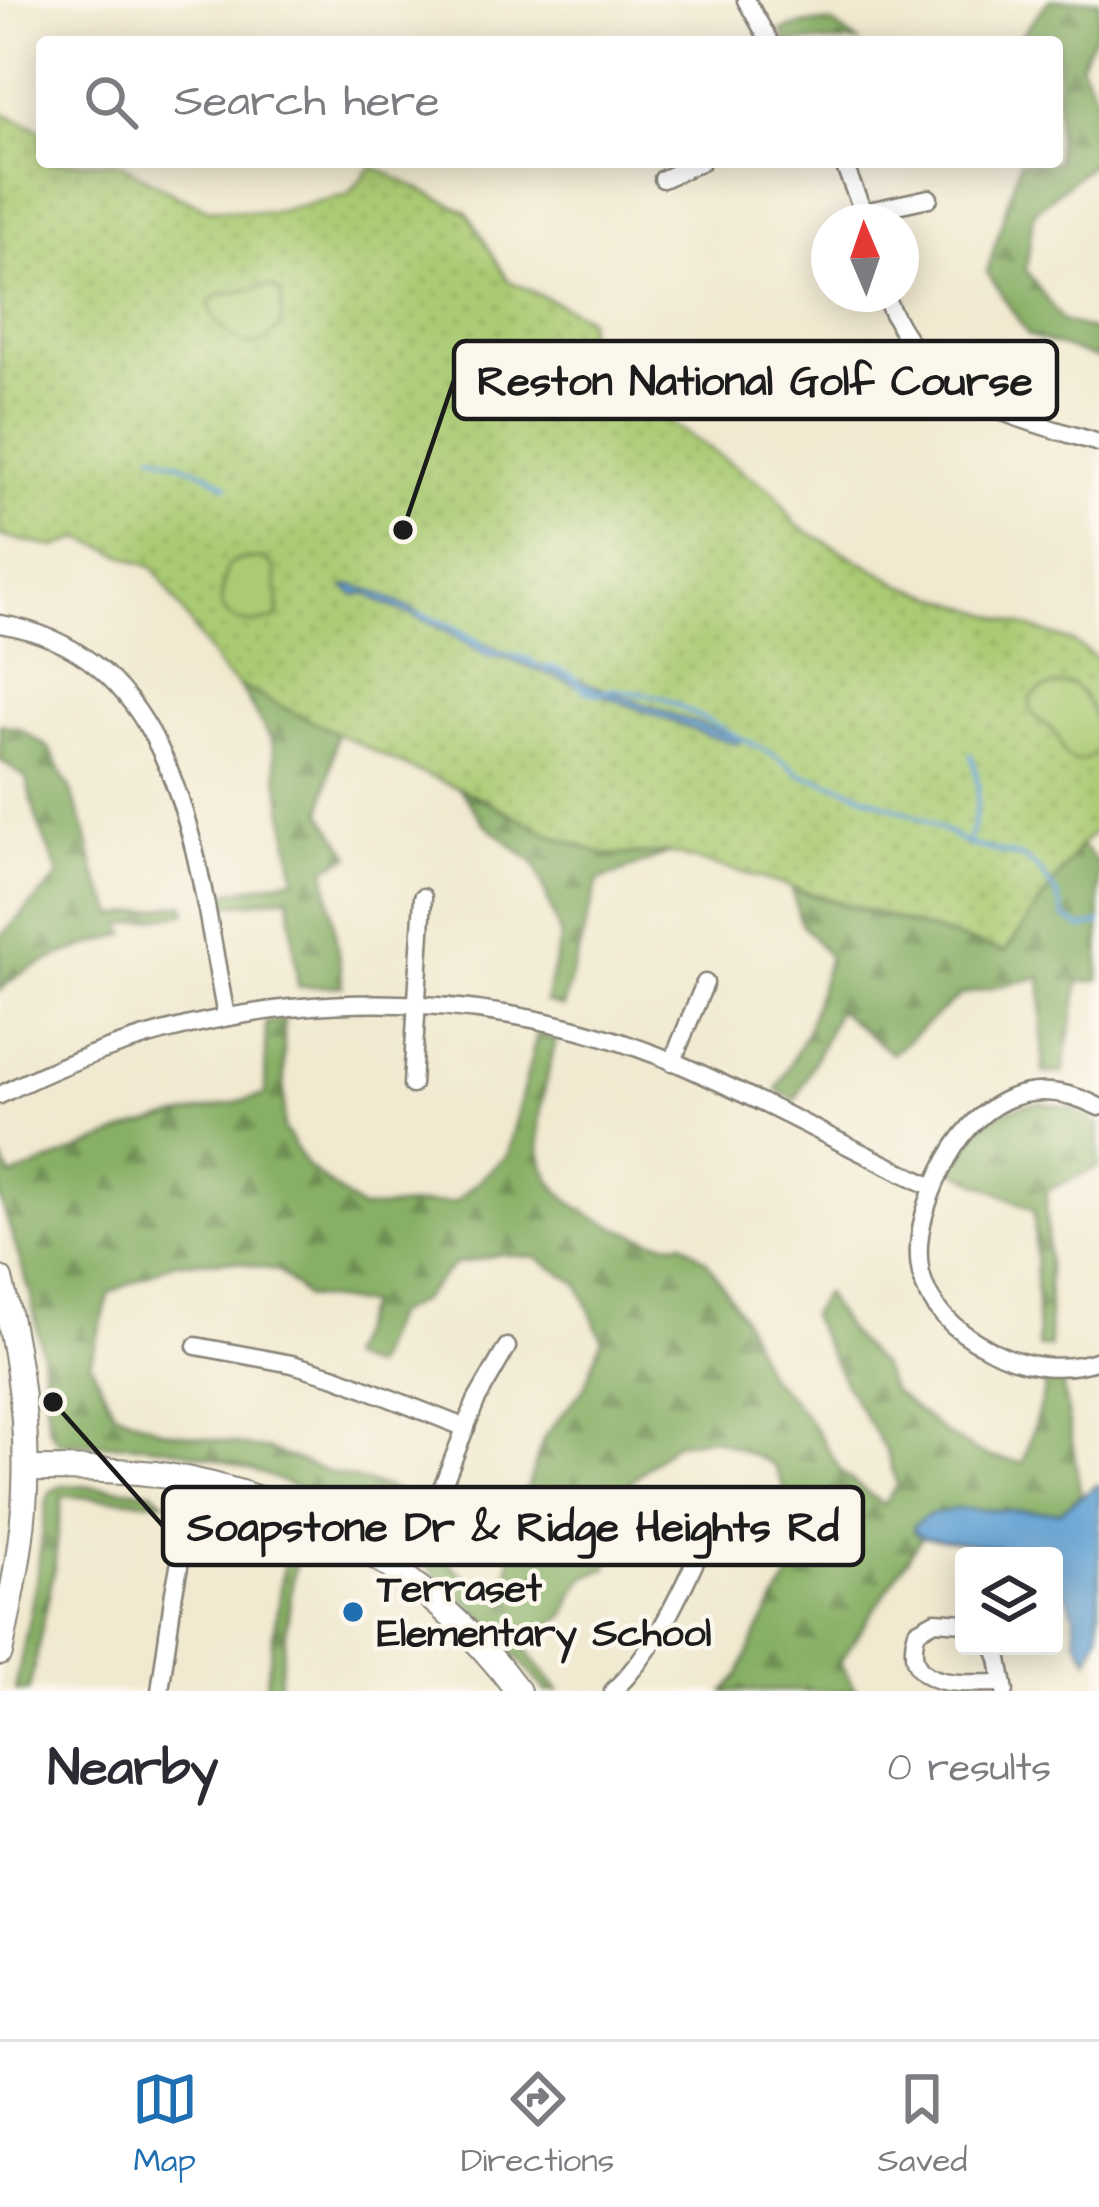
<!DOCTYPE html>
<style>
:root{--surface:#fff;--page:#f2f2f3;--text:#2b2b33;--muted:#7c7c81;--line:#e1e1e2;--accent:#1f6fb2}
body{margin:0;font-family:"Architects Daughter",sans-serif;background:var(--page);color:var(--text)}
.controls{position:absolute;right:36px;bottom:36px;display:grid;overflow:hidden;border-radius:12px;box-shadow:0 6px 30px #0003}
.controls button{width:108px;height:108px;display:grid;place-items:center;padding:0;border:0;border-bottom:3px solid var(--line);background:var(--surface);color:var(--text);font:60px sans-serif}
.compass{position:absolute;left:811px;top:204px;width:108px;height:108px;border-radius:50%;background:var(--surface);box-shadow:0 6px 30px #0003;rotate:358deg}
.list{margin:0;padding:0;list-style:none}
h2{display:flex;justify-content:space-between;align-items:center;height:156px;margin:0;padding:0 48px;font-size:51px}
h2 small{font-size:39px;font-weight:400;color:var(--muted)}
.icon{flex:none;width:66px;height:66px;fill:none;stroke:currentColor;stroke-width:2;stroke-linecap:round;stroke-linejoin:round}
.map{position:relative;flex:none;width:1099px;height:1691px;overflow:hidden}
.search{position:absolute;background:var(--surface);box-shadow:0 6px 30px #0003;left:36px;right:36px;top:36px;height:132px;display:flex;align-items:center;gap:30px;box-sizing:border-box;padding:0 42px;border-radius:12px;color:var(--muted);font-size:45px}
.sheet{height:348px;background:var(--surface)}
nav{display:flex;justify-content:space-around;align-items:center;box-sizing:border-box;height:168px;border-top:3px solid var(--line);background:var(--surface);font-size:33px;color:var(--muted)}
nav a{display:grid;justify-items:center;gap:6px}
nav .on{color:var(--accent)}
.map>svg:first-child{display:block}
.grass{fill:url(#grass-dots);stroke:#637448;stroke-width:3}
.forest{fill:url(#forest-firs);stroke:#526640;stroke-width:3}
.pitch{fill:#aacb73;stroke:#637448;stroke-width:3}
.water{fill:#60a0d3;stroke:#3e5e78;stroke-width:3}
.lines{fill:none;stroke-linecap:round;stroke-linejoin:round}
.stream{stroke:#60a0d3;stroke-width:4.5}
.street-casing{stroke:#868276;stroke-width:21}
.secondary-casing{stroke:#868276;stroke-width:28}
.street{stroke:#fff;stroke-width:16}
.secondary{stroke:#fff;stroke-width:24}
.poi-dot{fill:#1f6fb2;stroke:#fbf7ec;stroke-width:4.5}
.labels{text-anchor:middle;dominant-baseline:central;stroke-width:9;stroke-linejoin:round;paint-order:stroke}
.poi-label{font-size:39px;font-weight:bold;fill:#1c1c1c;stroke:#fbf7ec;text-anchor:start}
.leader{fill:none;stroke:#1c1c1c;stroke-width:4.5}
.callout-dot{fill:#1c1c1c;stroke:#fbf7ec;stroke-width:4.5}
.callout{fill:#fbf7ec;stroke:#1c1c1c;stroke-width:4.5}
.callout-label{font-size:42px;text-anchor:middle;font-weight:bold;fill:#1c1c1c}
</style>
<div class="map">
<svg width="1099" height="1691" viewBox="0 0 1099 1691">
<defs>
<pattern id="grass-dots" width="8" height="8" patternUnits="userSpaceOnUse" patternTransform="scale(3)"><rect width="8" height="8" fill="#aacb73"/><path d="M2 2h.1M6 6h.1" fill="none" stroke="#92ae63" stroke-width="1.8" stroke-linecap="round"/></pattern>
<pattern id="forest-firs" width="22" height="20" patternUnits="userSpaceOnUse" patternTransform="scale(3)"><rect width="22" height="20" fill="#87af65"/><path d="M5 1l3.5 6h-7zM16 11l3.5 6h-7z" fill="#6e8e52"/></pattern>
</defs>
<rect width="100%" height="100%" fill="#fbf7ec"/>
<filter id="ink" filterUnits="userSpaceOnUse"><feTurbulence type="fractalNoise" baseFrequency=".00833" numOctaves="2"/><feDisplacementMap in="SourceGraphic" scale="24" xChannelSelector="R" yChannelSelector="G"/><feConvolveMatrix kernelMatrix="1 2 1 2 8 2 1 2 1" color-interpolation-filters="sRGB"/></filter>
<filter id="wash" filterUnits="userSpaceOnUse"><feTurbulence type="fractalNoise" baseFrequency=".004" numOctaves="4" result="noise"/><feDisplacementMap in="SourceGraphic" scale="48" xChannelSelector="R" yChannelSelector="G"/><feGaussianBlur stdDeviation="2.7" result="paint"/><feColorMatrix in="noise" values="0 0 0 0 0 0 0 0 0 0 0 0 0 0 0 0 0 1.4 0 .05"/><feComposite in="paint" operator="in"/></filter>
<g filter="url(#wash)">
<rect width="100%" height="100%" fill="#f1e9d0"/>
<!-- grass -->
<polygon class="grass" points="0,112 42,130 42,162 117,162 180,197 208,209 270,213 349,194 372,166 467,212 508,280 588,318 583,364 775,493 796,525 902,585 1073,642 1099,660 1099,828 1081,845 1005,952 744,873 669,853 605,855 556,837 480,797 413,770 239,686 223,673 154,568 81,538 55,547 0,536"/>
<!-- forest -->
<g class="forest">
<polygon points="1049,0 1099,0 1099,26 1080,63 1099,101 1099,158 1034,212 1026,270 1062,321 1099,332 1099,359 1028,335 987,272 1020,162 1057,162 1057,42 1016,42"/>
<polygon points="807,23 832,23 858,42 787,42 781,31"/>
<polygon points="239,686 337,733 322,813 351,856 325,868 343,986 298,987 289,896 220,907 218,895 295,878 272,741"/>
<path d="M 0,724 L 20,729 L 49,748 L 71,791 L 86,833 L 95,873 L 116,916 L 184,904 L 186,913 L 122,925 L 126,934 C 93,944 21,964 0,991 L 0,937 L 59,876 L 37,820 L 26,778 L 0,760 Z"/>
<polygon points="459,788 556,837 605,855 669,853 598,881 563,1007 545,1002 561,937 535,864 484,823"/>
<polygon points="1081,845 1099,864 1099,980 1079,982 1063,1073 1043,1073 1041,977 960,995 892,1054 838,1010 796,1100 777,1090 807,1031 829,957 800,922 792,889 1005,952"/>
<path d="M 284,1020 L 284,1129 L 308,1167 L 361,1209 L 455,1202 L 507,1155 L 537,1034 L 556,1040 C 535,1128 514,1187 618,1228 C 638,1235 660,1246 682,1242 L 707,1261 L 742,1316 L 767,1375 L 792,1399 L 820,1435 L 841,1472 L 883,1505 L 897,1485 L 887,1453 L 845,1384 L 810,1315 L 824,1293 L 847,1330 L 881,1366 L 892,1390 L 946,1434 L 986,1456 L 1023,1463 L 1047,1381 L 1062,1381 L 1081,1495 L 1060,1512 L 955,1509 L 914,1532 L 922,1537 L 840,1662 L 856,1691 L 724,1691 L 738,1676 L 759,1629 L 794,1570 L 797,1515 L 773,1464 L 713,1438 L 675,1443 L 619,1492 L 622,1529 L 607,1568 L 585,1577 L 573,1594 L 566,1615 L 522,1645 L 558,1691 L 545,1691 L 490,1624 L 427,1566 L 424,1554 L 428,1546 L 484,1593 L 508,1575 L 517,1520 L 544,1437 L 584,1388 L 602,1339 L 578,1284 L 537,1258 L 501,1254 L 453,1265 L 420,1301 L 393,1315 L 372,1368 L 346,1358 L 368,1304 L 306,1297 L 279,1271 L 234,1261 L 175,1262 L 110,1293 L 90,1362 L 114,1411 L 161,1430 L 269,1450 L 334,1474 L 393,1489 L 409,1500 L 396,1531 L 389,1533 L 378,1531 C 311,1489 232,1456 152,1446 C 121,1443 90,1445 59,1442 L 49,1430 L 42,1354 L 31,1295 L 0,1198 L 0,1155 L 11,1177 L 135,1127 L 265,1095 L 266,1022 Z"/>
<path d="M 1041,1103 L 1073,1109 L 1099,1125 L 1099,1167 L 1046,1191 L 1050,1347 L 1038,1347 L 1034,1210 L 952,1170 C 973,1128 993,1107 1041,1103 Z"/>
<polygon points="64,1485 152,1491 164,1502 62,1496 54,1570 29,1691 15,1691 36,1581 47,1500 51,1491"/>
<polygon points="218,1506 299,1534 278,1691 265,1691 287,1542 245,1524 201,1512 208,1507"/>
</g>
<!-- pitch -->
<g class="pitch">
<path d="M 263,287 L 273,287 L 282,294 L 281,325 C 260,350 245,351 223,328 C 214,319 211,315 210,303 L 218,295 Z"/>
<path d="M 263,559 L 274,567 C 276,578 279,608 278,617 C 264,625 230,627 223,607 C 219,596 225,577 227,566 L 236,560 Z"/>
<path d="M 1071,684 C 1091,697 1099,726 1098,749 C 1092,756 1083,764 1072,760 C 1062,756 1062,744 1057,735 C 1051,726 1040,724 1034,715 C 1018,690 1056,684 1071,684 Z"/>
</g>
<!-- water -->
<g class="water">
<polygon points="351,585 373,591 500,651 740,739 738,744 707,735 506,658 487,656 438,626 380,602 367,593 355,595 344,587"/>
<polygon points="1099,1484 1099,1633 1089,1660 1077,1639 1074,1614 1067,1596 1054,1578 1054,1556 1031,1556 1021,1551 922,1537 914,1532 913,1526 928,1515 955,1509 1059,1512"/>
</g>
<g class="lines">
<!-- stream -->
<g class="stream">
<polyline points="153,453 207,473 227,486"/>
<polyline points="421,614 454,627 480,643"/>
<polyline points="506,654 529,659 535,664"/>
<polyline points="544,668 552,667 571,675 584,690 598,694 611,689 661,697 772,754 801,774 841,786 918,817 968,844 1024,858 1039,870 1057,895 1065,918 1082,928 1099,923"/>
<path d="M 968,844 C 978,810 983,789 971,755"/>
</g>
</g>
</g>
<g filter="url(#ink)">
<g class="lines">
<!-- street casing -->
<g class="street-casing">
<g id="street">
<polyline points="746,0 770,42"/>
<polyline points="843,162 867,221"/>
<polyline points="663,179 701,162"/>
<polyline points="864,212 929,198"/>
<path d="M 884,294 C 927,399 1000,413 1099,443"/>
<path d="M 0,624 C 185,654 197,869 226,1016"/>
<polyline points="672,1062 705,983"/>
<polyline points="412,1085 423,897"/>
<path d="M 0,1095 C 209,987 461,972 679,1064 C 765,1101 848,1148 933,1187"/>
<path d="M 1099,1107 C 1027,1070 973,1105 941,1171 C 904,1248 908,1308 991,1350 C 1025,1368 1063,1372 1099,1360"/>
<polyline points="196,1346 292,1364 336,1377 466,1428"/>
<polyline points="397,1570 430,1518 476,1401 507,1347"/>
<path d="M 964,1623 L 935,1621 L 917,1631 C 899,1691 962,1683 1002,1683"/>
<polyline points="994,1646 999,1659 1005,1691"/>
<polyline points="160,1691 174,1592 196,1481"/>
<path d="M 613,1691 C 658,1648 681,1590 708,1535"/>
</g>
</g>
<!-- secondary casing -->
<g class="secondary-casing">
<g id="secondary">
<path d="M 0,1279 C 18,1348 28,1418 25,1489 C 23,1544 11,1599 0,1653"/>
<path d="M 26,1469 C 69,1469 112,1469 155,1474 C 301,1494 430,1573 518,1691"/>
</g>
</g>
<!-- street -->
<use href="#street" class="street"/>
<!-- secondary -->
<use href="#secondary" class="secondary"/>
</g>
</g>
<!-- markers -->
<circle class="poi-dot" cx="353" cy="1612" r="12"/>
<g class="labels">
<!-- poi labels -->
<g class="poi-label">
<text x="377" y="1590">Terraset<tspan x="377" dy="45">Elementary School</tspan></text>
</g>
</g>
<!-- callouts -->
<path class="leader" d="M403 530L454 380M53 1402L163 1526"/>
<g class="callout-dot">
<circle cx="403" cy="530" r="12"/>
<circle cx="53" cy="1402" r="12"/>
</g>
<g class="callout">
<rect x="454" y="341" width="603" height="78" rx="12"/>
<rect x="163" y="1487" width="700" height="78" rx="12"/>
</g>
<g class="callout-label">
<text x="755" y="395">Reston National Golf Course</text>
<text x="513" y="1541">Soapstone Dr &amp; Ridge Heights Rd</text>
</g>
</svg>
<div class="controls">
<button><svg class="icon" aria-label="layers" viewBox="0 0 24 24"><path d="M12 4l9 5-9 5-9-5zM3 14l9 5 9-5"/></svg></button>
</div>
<svg class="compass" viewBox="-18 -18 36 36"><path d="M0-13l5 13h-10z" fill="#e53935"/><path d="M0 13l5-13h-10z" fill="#7c7c81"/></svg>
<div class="search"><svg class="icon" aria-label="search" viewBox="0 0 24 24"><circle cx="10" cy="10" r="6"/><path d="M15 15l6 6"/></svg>Search here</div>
</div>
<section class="sheet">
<h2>Nearby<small>0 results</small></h2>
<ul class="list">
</ul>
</section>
<nav>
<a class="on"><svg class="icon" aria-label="map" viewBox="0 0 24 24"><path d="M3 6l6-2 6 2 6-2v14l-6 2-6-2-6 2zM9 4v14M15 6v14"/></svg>Map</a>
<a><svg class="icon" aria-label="directions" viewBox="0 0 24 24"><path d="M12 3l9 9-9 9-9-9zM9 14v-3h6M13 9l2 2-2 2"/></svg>Directions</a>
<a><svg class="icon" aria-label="saved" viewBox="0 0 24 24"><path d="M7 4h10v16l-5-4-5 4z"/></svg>Saved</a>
</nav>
